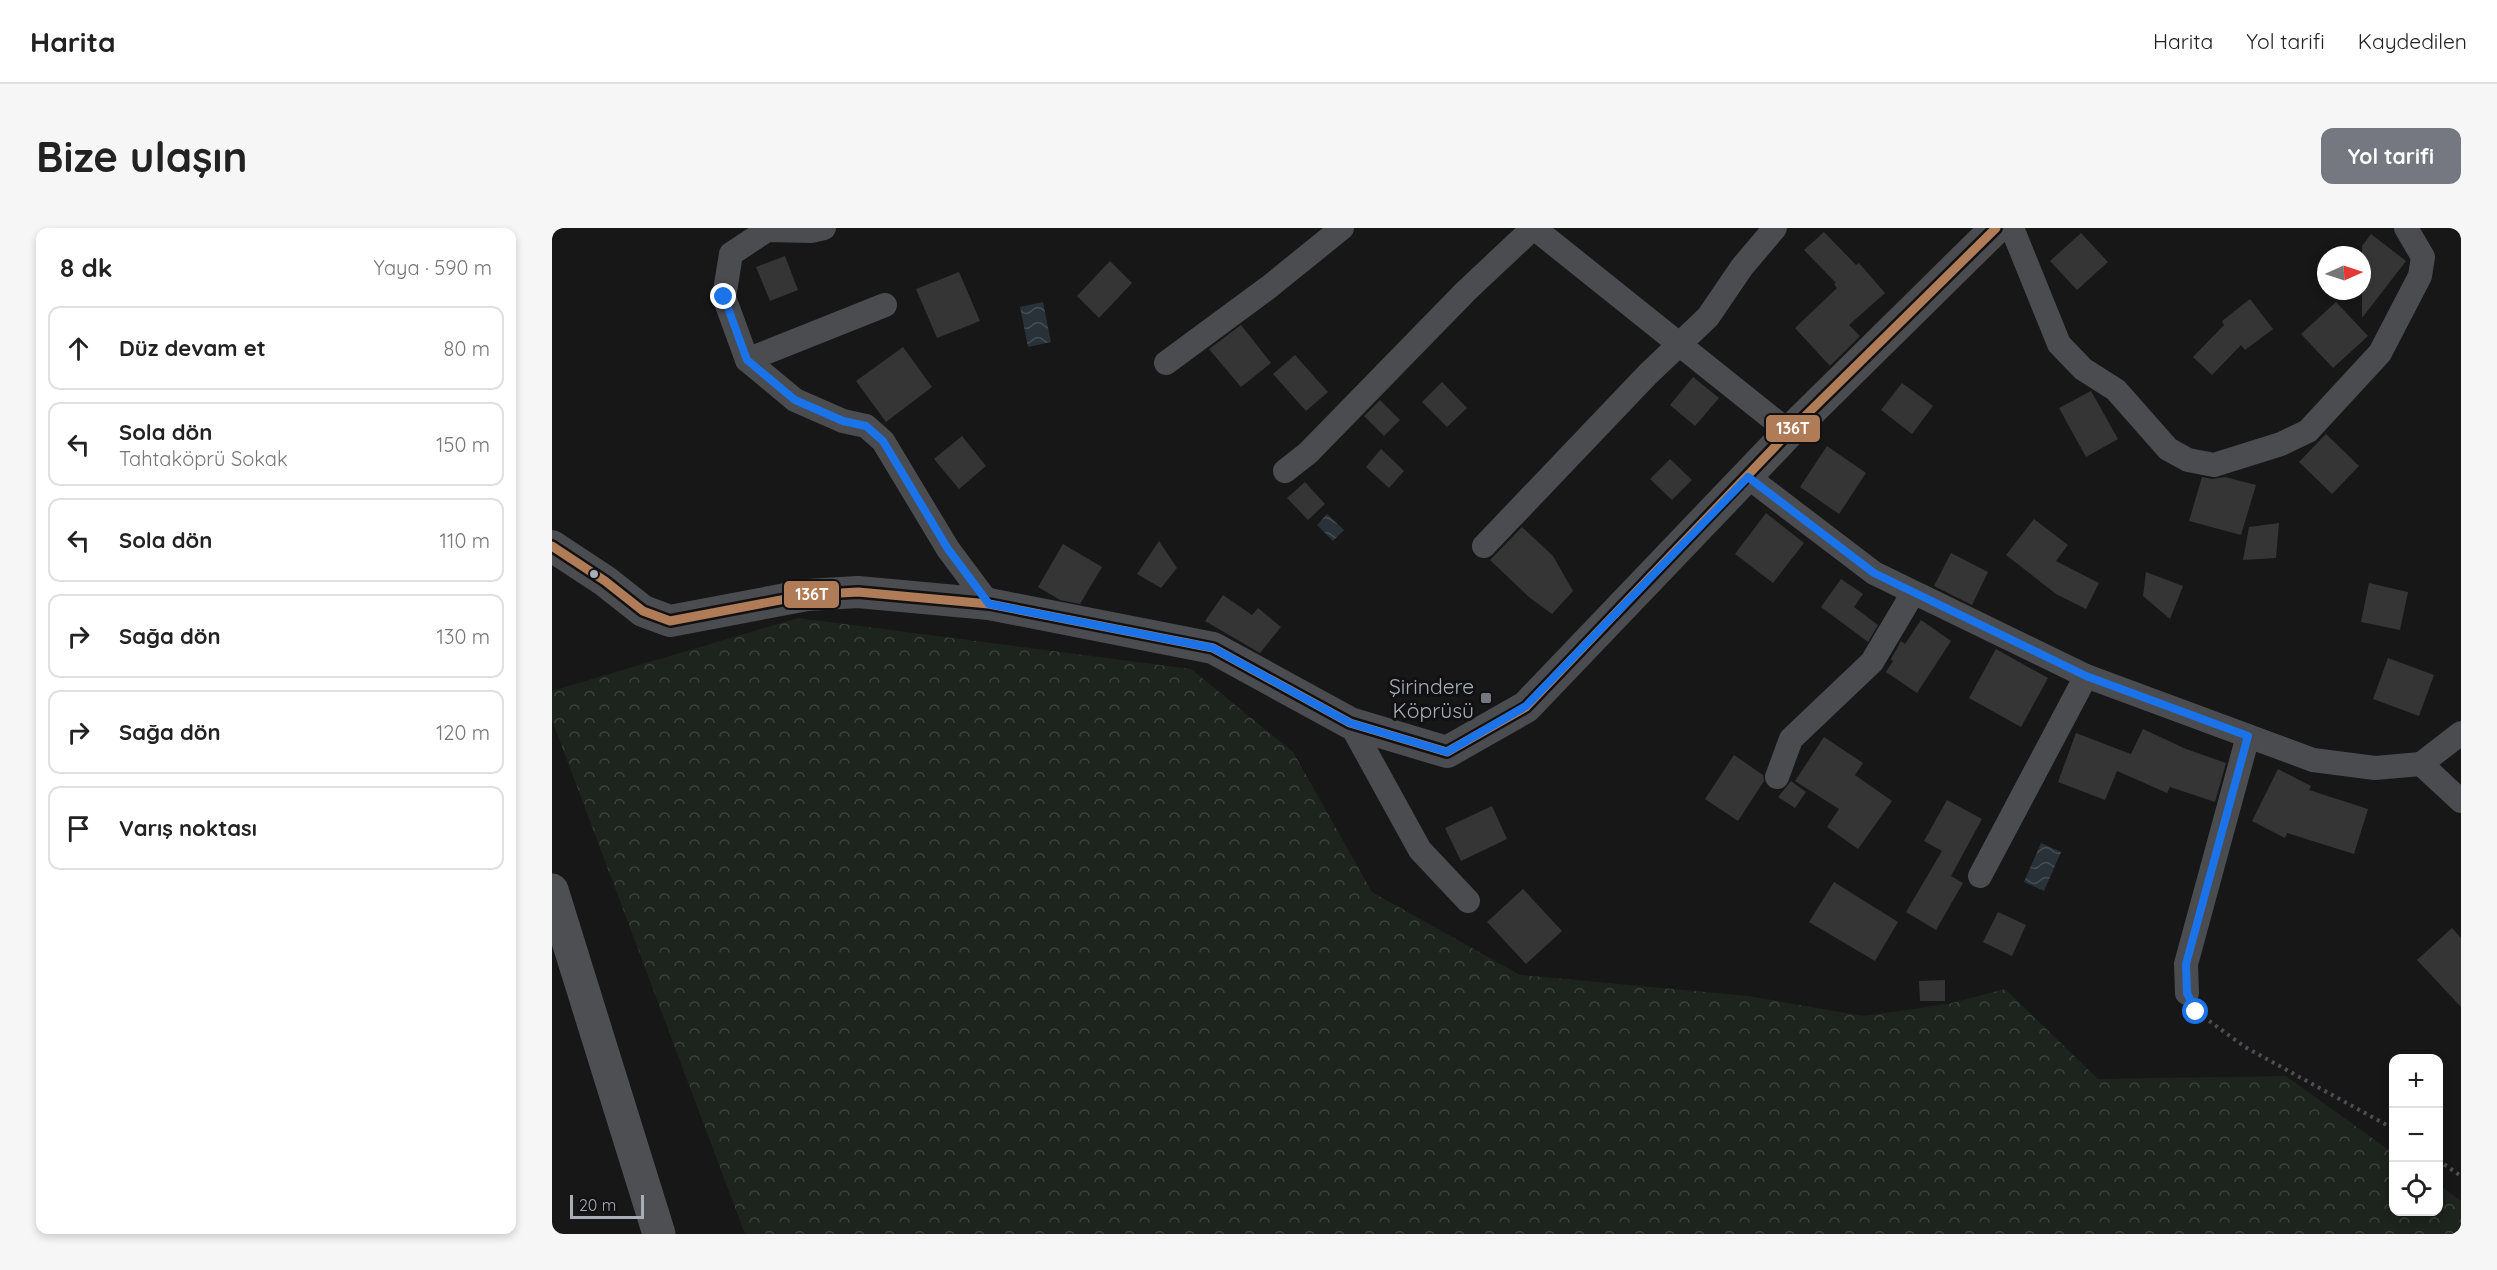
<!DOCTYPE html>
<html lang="tr">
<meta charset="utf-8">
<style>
:root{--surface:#fff;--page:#f6f6f6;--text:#222;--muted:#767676;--line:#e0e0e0;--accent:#757880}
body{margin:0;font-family:Quicksand,sans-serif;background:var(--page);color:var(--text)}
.controls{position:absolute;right:18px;bottom:18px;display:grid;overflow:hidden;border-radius:12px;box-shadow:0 3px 9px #0003}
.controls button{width:54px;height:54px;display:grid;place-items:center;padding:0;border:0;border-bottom:2px solid var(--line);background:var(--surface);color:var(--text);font:30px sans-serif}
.compass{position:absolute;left:1765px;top:18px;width:54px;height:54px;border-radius:50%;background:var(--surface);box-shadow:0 3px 9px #0003;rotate:87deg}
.scale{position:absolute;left:18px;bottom:15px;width:74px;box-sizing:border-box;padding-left:6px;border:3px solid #a8adb8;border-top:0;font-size:16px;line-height:21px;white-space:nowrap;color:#a8adb8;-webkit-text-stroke:4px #111113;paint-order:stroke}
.stop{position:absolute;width:18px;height:18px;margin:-14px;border:4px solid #1a73e8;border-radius:50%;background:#fff}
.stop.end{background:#1a73e8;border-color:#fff;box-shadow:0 2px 6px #0008}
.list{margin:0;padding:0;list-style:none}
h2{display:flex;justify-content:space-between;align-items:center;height:78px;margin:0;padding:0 24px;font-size:26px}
h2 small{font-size:20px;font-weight:400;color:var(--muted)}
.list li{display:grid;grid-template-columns:39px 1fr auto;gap:18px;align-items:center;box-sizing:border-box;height:84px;margin:0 12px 12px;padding:0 12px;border:2px solid var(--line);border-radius:12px}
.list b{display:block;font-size:22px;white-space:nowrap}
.list p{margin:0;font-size:20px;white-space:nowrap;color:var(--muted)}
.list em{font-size:20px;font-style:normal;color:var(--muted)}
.icon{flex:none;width:33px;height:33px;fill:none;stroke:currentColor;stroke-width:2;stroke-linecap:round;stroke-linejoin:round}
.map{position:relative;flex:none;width:1909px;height:1006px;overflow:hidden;border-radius:12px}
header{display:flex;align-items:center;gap:36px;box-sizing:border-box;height:84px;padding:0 30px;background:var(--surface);border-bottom:2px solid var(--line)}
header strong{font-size:28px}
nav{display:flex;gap:33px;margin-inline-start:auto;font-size:21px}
.intro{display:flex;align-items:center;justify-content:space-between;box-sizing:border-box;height:144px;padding:0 36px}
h1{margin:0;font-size:42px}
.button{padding:15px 27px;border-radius:12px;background:var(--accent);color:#fff;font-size:21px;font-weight:700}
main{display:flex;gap:36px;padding:0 36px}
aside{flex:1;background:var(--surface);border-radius:12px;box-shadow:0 3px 9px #0003}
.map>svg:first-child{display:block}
.forest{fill:url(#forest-crowns)}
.water{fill:url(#water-waves)}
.building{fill:#353536}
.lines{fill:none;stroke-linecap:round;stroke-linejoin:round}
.path{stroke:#4d4e52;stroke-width:4;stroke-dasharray:3 4.5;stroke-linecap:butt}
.minor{stroke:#4b4c50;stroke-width:24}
.tertiary{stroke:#4b4c50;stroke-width:32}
.primary{stroke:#4d4f52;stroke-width:33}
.bus-1-casing{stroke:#111113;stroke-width:14}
.bus-1{stroke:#b07c57;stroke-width:9}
.route{stroke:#1a73e8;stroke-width:8}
.bus-dot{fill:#a8adb8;stroke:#111113;stroke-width:2}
.poi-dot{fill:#757880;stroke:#111113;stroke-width:2}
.labels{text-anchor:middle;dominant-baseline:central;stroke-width:6;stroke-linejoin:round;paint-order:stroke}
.poi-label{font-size:21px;fill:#a8adb8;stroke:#111113;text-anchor:end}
.line-badge{stroke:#111113;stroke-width:2}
.badge-label{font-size:16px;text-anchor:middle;font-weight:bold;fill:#fff}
</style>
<header>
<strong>Harita</strong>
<nav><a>Harita</a><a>Yol tarifi</a><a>Kaydedilen</a></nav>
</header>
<div class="intro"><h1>Bize ulaşın</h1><a class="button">Yol tarifi</a></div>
<main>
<aside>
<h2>8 dk<small>Yaya · 590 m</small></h2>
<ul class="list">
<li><svg class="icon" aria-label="ahead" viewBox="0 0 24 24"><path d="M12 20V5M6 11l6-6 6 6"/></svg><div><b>Düz devam et</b></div><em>80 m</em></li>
<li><svg class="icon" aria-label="left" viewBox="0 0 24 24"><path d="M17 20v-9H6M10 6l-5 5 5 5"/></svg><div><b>Sola dön</b><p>Tahtaköprü Sokak</p></div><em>150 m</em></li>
<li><svg class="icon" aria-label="left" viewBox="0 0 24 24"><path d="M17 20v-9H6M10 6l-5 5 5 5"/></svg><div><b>Sola dön</b></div><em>110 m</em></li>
<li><svg class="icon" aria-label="right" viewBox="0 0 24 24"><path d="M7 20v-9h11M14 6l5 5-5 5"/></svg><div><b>Sağa dön</b></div><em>130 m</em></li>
<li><svg class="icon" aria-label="right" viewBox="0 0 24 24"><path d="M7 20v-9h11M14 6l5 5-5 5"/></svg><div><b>Sağa dön</b></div><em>120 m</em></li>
<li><svg class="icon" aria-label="arrive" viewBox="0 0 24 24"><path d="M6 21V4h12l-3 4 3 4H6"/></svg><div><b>Varış noktası</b></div></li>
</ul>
</aside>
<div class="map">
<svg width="1909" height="1006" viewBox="0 0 1909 1006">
<defs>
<pattern id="forest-crowns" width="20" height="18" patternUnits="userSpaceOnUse" patternTransform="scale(1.5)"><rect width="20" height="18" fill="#1d241e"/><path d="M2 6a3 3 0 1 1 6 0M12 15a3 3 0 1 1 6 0" fill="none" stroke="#3b413d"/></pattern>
<pattern id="water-waves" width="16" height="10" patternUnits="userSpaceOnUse" patternTransform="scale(1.5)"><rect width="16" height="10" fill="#2a3239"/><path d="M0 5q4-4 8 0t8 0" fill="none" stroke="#464d54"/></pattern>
</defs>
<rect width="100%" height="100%" fill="#171717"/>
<!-- forest -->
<polygon class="forest" points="246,390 639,441 741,524 820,664 968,747 1196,768 1311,788 1396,776 1453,761 1546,851 1734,848 1841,925 1842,984 1886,984 1887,957 1909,973 1909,1006 193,1006 0,492 0,463"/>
<!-- water -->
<g class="water">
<polygon points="491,74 499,114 476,119 468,79"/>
<polygon points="775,286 792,302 781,313 765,297"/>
<polygon points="1489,615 1509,624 1492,663 1472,654"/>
</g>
<!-- building -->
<g class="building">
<polygon points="1272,4 1304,37 1307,35 1333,65 1297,97 1308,108 1278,138 1243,100 1285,60 1282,56 1284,55 1252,22"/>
<polygon points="1529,5 1556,34 1525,62 1498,33"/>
<polygon points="1819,6 1854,33 1810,90 1810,18"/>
<polygon points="233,28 246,62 218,73 204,39"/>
<polygon points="558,33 580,55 547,90 525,68"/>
<polygon points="407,44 428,93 385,110 364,61"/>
<polygon points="1698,71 1721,101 1693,122 1689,117 1660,147 1641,129 1672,97 1670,93"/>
<polygon points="1784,74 1816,108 1781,140 1749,106"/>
<polygon points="689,97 719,135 689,159 657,121"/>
<polygon points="351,119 380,159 334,194 304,153"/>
<polygon points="743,127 776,164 754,183 721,146"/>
<polygon points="1141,149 1167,170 1143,198 1118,177"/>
<polygon points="890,154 915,180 895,199 870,174"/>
<polygon points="1350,155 1381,178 1360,206 1329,182"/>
<polygon points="1539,163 1566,211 1534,229 1507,180"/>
<polygon points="828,172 848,192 832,208 812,188"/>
<polygon points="1774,206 1807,238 1780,266 1747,234"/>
<polygon points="410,208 434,238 407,261 382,231"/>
<polygon points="1275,218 1314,245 1287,286 1248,259"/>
<polygon points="829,221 852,243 837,260 814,239"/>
<polygon points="1118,231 1140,252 1120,272 1098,251"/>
<polygon points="1650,249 1660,251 1673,249 1704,257 1689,307 1637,293"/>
<polygon points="753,254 773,276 756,292 735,270"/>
<polygon points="1214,285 1252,315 1221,355 1183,326"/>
<polygon points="1482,291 1516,317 1504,333 1547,355 1534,381 1504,366 1454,327"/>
<polygon points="1727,295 1724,330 1691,332 1697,299"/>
<polygon points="970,299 1001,328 1021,363 1000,386 978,370 938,332"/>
<polygon points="607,313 625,340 609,360 585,346"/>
<polygon points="511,316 550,339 528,376 508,372 486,359"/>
<polygon points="1399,325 1436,344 1420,377 1382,358"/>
<polygon points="1594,344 1631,358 1618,391 1591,368"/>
<polygon points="1289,351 1311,366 1302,379 1326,397 1316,414 1269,379"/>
<polygon points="1817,355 1856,364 1848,402 1809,394"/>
<polygon points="671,367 700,387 706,380 729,399 708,425 653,393"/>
<polygon points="1369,392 1399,413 1365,465 1334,444 1341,433 1339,431 1349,413 1353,416"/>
<polygon points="1444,421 1496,450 1469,499 1417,470"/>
<polygon points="1836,430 1882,447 1867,488 1821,471"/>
<polygon points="1591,501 1634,521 1674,535 1663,574 1618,559 1615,565 1565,543 1553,572 1506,554 1524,505 1579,526"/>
<polygon points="1272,509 1311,535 1303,547 1340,573 1306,621 1275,599 1287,581 1243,553"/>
<polygon points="1182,527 1211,547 1212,553 1186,593 1153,571"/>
<polygon points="1726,541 1759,558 1757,562 1816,581 1802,626 1735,605 1733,610 1700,593"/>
<polygon points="1239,553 1254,564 1243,580 1226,569"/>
<polygon points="1395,572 1430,591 1399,648 1411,655 1384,702 1354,684 1390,623 1372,613"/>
<polygon points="940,578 955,611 909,633 893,600"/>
<polygon points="1282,654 1346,694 1323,733 1257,694"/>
<polygon points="971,661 1010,703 974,736 935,694"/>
<polygon points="1446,684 1474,697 1460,728 1431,714"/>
<polygon points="1900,700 1909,710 1909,779 1865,732"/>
<polygon points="1393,752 1393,773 1368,773 1367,753"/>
</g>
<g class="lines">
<!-- path -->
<g class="path">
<polyline points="1645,784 1693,819 1842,901"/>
<polyline points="1886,932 1909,948"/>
</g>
<!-- minor -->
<g class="minor">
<polyline points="272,0 259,3 215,2 179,26 172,69 195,132 243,172 291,193 314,198 331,213 396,321 437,376"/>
<polyline points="982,0 1237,204"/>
<polyline points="1460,0 1507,116 1531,141 1564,162 1616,221 1636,232 1662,237 1729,216 1756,203 1828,125 1868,48 1871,29 1854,0"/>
<polyline points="195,132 333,77"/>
<polyline points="614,135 717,59 790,0"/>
<polyline points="733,243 756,225 914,63 981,0"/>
<polyline points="1196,249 1322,345 1534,448 1761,532 1823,540 1869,536 1909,573"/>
<polyline points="932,318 1096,146 1156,89 1190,39 1223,0"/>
<polyline points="798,495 868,622 916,673"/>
<polyline points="1869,536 1909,505"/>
<polyline points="1225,549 1239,511 1320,434 1361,365"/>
<polyline points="1428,648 1534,448"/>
<polyline points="1635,765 1634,736 1696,508"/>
</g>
<!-- tertiary -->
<polyline class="tertiary" points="0,318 53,353 91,383 118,393 255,367 306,364 437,376 661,420 798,495 895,524 974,479 1237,204 1444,0"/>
<!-- primary -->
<polyline class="primary" points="0,662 107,1006"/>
<!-- bus-1 casing -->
<g class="bus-1-casing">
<polyline id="bus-1" points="0,318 53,353 91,383 118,393 255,367 306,364 437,376 661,420 798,495 895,524 974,479 1237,204 1444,0"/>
</g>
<!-- bus-1 -->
<use href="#bus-1" class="bus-1"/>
</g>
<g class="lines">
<!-- route -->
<polyline class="route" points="172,69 195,132 243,172 291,193 314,198 331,213 396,321 437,376 661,420 798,495 895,524 974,478 1196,249 1322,345 1534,448 1696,508 1634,736 1635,765 1644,784"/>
</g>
<!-- markers -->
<circle class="bus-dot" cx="42" cy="346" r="5"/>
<rect class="poi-dot" x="928" y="464" width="12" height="12" rx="3"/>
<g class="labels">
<!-- poi labels -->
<g class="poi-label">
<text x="922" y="458">Şirindere<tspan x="922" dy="24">Köprüsü</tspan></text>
</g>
</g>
<g class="line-badge">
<rect x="1213" y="186" width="56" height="29" rx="6" fill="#b07c57"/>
<rect x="231" y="352" width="57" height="29" rx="6" fill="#b07c57"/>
</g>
<g class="badge-label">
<text x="1241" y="206">136T</text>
<text x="260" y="372">136T</text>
</g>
</svg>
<div class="controls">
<button>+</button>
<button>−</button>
<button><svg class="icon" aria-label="locate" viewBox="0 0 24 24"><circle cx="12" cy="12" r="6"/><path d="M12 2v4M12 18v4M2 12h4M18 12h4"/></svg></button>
</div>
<svg class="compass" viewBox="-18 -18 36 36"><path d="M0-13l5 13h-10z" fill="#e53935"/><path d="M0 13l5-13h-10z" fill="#767676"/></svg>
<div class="scale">20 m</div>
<div class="stop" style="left:1644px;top:784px"></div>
<div class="stop end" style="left:172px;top:69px"></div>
</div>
</main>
